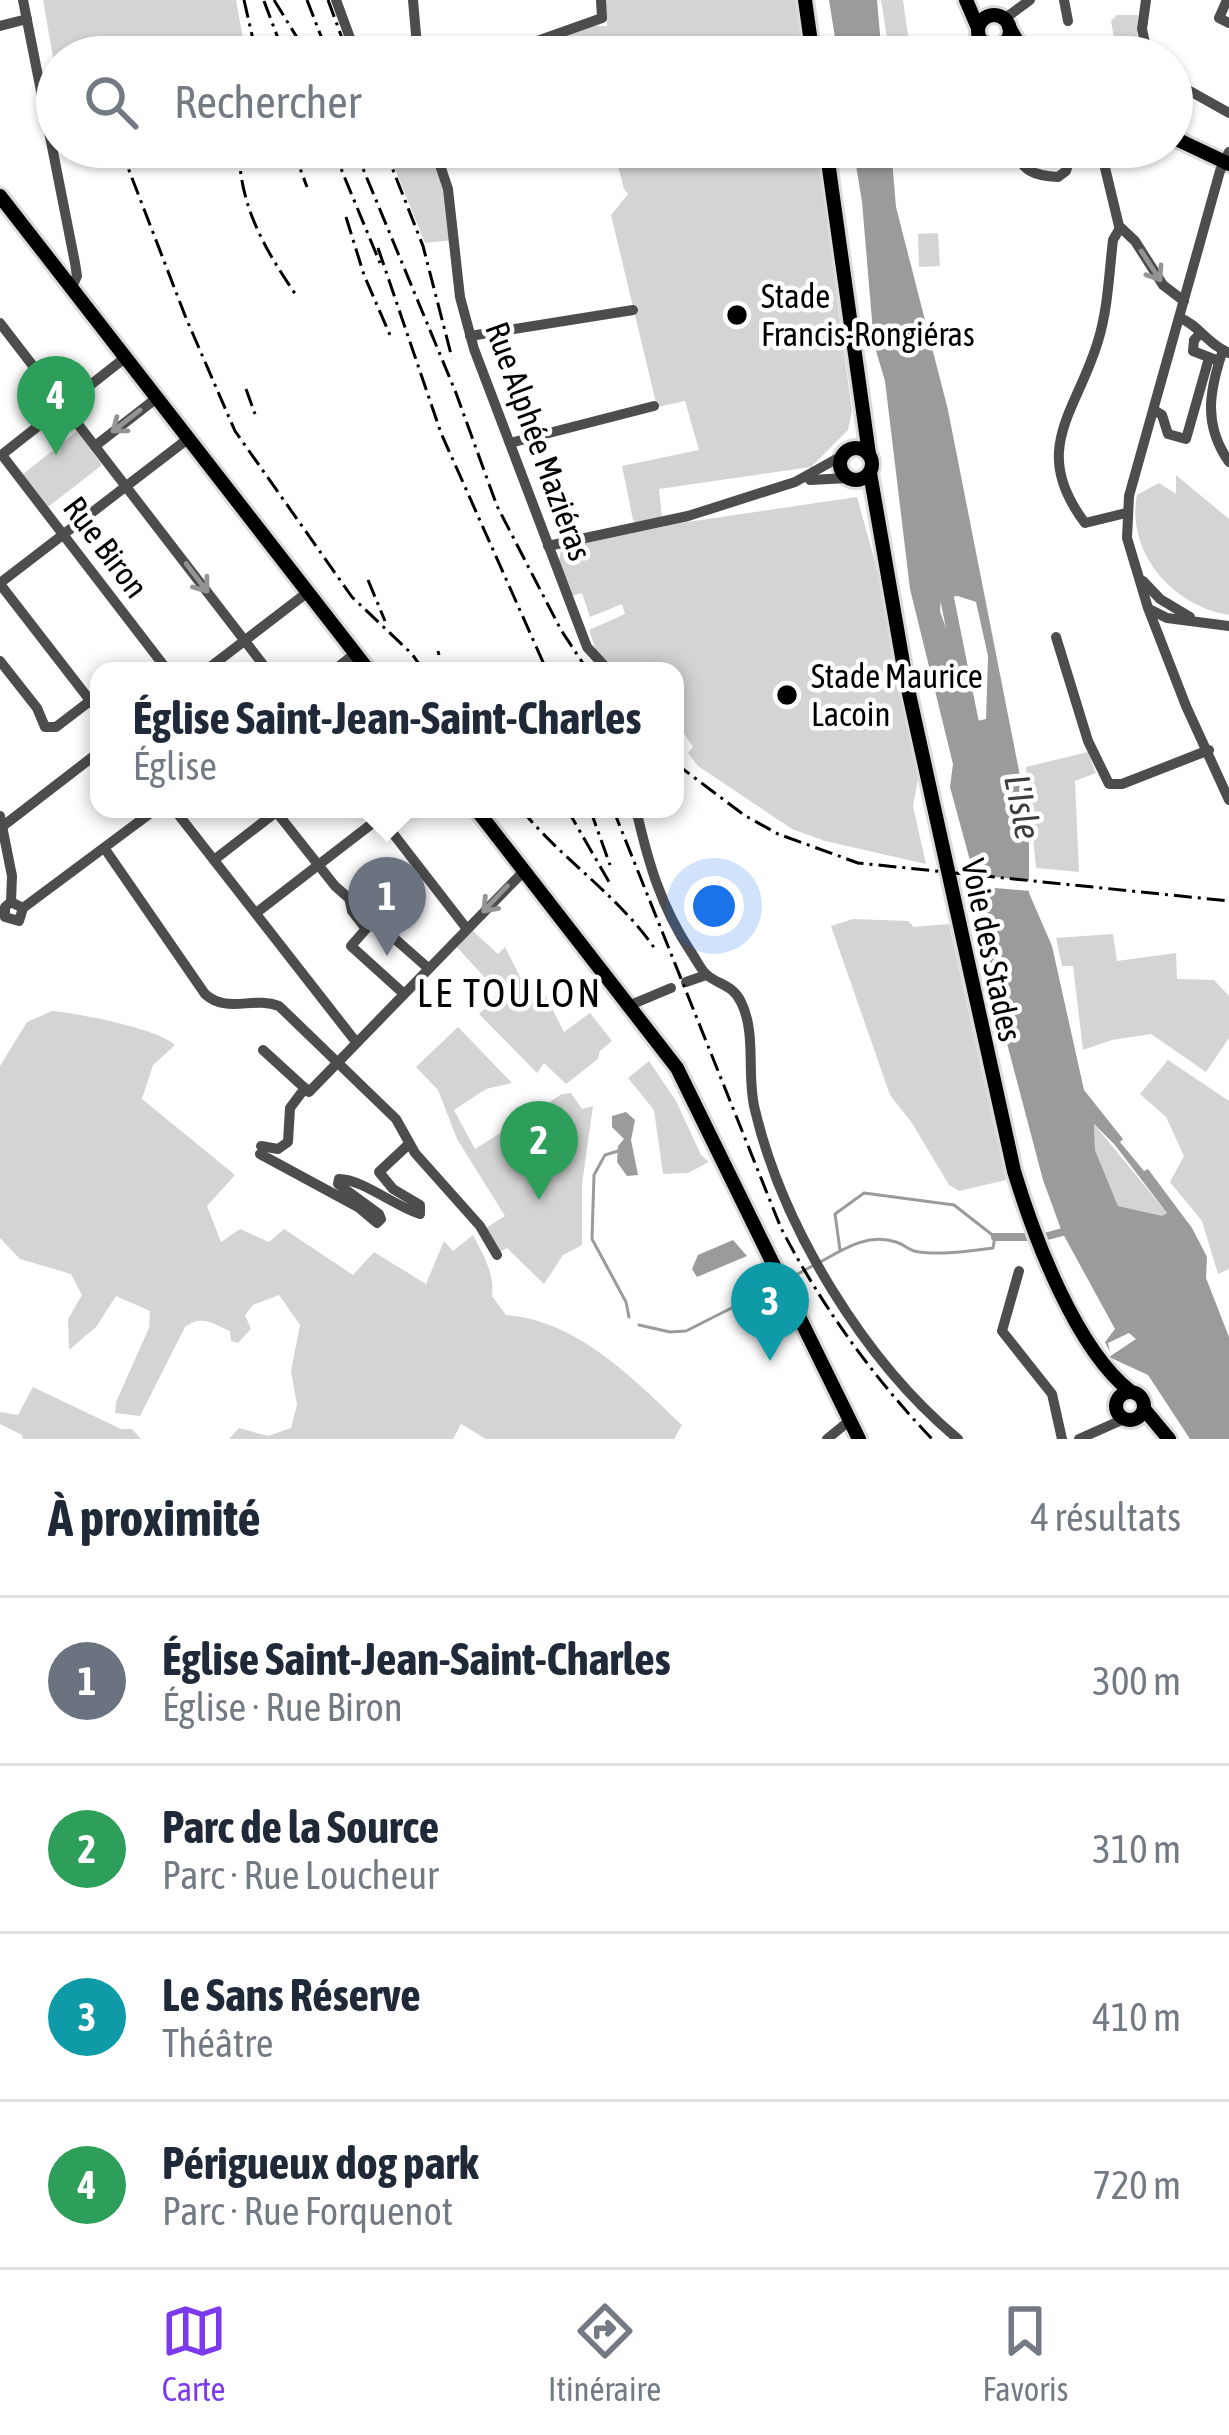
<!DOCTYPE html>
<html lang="fr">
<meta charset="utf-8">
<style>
:root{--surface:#fff;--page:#f6f6f7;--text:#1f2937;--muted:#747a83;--line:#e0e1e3;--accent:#7c3aed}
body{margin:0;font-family:"Asap Condensed",sans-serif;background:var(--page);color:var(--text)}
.you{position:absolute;left:714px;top:906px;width:42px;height:42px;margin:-30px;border:9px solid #fff;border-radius:50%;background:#1a73e8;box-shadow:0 0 0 18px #1a73e833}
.badge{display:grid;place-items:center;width:78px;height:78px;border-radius:50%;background:var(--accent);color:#fff;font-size:39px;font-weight:700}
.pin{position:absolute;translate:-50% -99px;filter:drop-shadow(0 3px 6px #0008)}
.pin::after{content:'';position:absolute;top:63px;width:42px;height:36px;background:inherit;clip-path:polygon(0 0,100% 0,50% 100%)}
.popup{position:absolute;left:90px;top:662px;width:594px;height:156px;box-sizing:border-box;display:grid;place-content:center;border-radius:24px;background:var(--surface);filter:drop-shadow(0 3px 9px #0005);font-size:39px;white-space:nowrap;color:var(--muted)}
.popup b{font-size:45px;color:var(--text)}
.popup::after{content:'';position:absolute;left:50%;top:100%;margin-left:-24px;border:24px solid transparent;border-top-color:var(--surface)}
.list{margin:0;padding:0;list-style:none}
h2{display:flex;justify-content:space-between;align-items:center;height:156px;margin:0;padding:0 48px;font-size:51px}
h2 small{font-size:39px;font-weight:400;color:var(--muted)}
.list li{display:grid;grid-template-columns:78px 1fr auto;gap:36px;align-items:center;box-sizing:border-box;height:168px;padding:0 48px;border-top:3px solid var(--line)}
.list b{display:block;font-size:45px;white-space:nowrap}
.list p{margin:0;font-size:39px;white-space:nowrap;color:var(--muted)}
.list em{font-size:39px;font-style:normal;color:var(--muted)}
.icon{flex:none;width:66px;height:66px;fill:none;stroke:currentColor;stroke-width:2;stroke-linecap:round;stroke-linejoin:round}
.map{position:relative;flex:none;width:1229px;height:1439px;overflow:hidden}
.search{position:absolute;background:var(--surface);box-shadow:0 3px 9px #0004;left:36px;right:36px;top:36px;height:132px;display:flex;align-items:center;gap:30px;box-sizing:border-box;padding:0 42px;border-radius:66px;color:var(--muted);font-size:45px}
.sheet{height:828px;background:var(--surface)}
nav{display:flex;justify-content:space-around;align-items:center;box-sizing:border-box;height:168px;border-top:3px solid var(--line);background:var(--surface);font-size:33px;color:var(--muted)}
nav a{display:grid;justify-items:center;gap:6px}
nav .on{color:var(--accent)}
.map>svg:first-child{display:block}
.green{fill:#d4d4d4}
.water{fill:#9b9b9b;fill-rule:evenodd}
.pier{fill:#fff}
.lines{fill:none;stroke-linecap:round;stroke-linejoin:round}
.stream{stroke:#9b9b9b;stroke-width:3}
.canal{stroke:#9b9b9b;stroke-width:8}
.river{stroke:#9b9b9b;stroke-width:14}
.major-casing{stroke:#dbdbdb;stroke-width:20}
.minor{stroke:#4d4d4d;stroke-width:10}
.major{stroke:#000;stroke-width:14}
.rail{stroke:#000;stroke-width:3;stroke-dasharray:18 6 3 6;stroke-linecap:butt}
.oneway{stroke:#949494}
.poi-dot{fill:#000;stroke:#fff;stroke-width:4.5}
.labels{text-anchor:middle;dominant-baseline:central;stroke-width:9;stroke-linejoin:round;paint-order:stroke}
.poi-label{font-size:33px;fill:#000;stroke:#fff;text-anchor:start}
.street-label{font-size:33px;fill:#000;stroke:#fff}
.water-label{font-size:36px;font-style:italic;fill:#3c3c3c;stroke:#fff}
.quarter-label{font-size:39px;letter-spacing:3px;fill:#000;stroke:#fff}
</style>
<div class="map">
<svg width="1229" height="1439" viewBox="0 0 1229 1439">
<rect width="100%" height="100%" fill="#fff"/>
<!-- green -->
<g class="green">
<polygon points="43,0 236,0 244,44 181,57 57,57 57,80"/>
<polygon points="604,0 799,0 806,57 563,57 557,36 582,26 607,26"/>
<polygon points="881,0 903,0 911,57 890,57"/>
<polygon points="1117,15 1138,15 1137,37 1114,38 1111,21"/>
<polygon points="411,147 432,147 445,189 453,240 425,243 389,154"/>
<polygon points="613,147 817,147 852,411 848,430 811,467 659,489 662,517 637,523 633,520 622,466 699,450 685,401 657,407 611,215 628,194 624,189"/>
<polygon points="938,233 940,266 919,267 918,234"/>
<polygon points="77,431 102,465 48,507 22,475"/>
<path d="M 1176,475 L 1229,519 L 1229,615 C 1173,606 1126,553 1137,495 L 1159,483 L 1176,494 Z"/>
<polygon points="857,497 875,562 918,779 913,806 926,864 825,841 792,829 698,766 688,753 693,747 675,719 675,671 650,671 643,661 627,671 613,671 598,656 589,630 625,614 622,604 590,617 582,593 571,596 559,562 560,553 568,547 680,523"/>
<polygon points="1088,752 1096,773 1075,781 1079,872 1036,868 1026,767"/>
<polygon points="853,919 908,921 914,927 949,924 1006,1180 959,1191 949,1185 912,1123 890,1095 831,926"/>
<polygon points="472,930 498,954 505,947 525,987 538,981 564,1032 590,1013 612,1041 600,1051 598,1059 566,1084 544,1063 537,1073 479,1014 494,1000 496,990 456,946"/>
<polygon points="1113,934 1117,961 1176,953 1177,979 1214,980 1229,996 1229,1038 1206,1072 1151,1034 1112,1040 1083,1050 1073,966 1062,966 1056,938"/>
<path d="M 52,1011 C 77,1013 159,1029 175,1045 L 153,1065 L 142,1099 L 235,1175 L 207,1206 L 221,1242 L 240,1229 L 269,1242 L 284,1229 L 353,1275 L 374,1252 L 426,1284 L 444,1241 L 453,1251 L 473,1235 C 483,1254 495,1274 492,1296 L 506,1315 C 577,1320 634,1379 682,1425 L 674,1439 L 486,1439 L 461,1424 L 453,1439 L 229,1439 L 239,1428 L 268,1436 L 291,1428 L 297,1405 L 291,1371 L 300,1325 L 279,1295 L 253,1305 L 245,1315 L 251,1329 L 238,1343 L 231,1341 L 230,1331 C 213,1324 202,1314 185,1327 L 140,1416 L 115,1413 L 116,1402 L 149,1328 L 150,1311 L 116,1296 L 96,1327 L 69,1350 L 68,1319 L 82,1295 L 71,1274 L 20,1259 L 0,1238 L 0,1066 L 27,1022 Z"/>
<polygon points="458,1027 512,1083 486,1089 454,1110 475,1149 562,1094 571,1093 582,1109 593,1106 582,1184 582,1245 563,1255 544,1284 507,1248 500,1252 486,1228 505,1216 457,1139 438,1090 416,1067"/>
<polygon points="1168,1060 1229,1101 1229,1269 1218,1274 1202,1221 1170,1182 1184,1156 1166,1117 1140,1094"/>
<polygon points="649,1061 676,1101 701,1155 709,1162 688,1173 663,1174 654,1110 628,1078"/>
<polygon points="1094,1124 1167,1213 1162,1217 1118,1206 1095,1150"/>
<polygon points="33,1387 121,1429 132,1429 141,1439 23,1439 22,1435 0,1424 0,1412 18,1415"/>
</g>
<!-- water -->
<g class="water">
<polygon points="829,0 877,0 882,57 838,57"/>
<path d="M 853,147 L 891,147 L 896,207 L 948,410 L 1022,786 L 1029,826 L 1029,893 L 1052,946 L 1084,1090 L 1123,1139 L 1120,1142 L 1144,1171 L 1148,1169 L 1192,1228 L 1207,1257 L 1206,1278 L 1229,1337 L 1229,1439 L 1190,1439 L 1148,1375 L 1109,1357 L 1136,1339 L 1129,1333 L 1108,1343 L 1110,1352 L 1105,1342 L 1115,1329 L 1062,1232 L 1043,1180 L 975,922 L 978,890 L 950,787 L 953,764 L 910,589 L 885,381 L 874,344 L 862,202 ZM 958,596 L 976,602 L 988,656 L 986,719 L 968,723 L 952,646 L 940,611 L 941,598 ZM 1094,1124 L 1115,1145 L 1167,1213 L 1162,1216 L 1118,1206 L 1095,1150 Z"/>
<polygon points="626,1112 635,1120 631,1140 638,1175 627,1176 617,1162 618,1146 624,1139 612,1127 612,1116"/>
<polygon points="733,1240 747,1256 697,1277 692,1269 698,1255"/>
</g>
<!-- pier -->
<polygon class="pier" points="968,874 1032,881 1031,891 971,886"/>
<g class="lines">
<!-- stream -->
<g class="stream">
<polyline points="618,1151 605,1155 594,1175 592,1239 626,1302 629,1317"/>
<path d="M 822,1261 C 845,1248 869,1233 896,1242 C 903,1244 908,1249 914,1251 C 936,1256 971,1251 993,1248 L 995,1237 L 954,1205 L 864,1193 L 835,1214 L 840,1250"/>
<polyline points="785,1281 814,1265"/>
<polyline points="639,1325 670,1332 686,1331 777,1285"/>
</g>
<!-- canal -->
<polyline class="canal" points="995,1237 1044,1237 1070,1230"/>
<!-- river -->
<polyline class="river" points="944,583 975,738"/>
<!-- major casing -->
<g class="major-casing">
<g id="major">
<polyline points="805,0 813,57"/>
<polyline points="966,0 978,28"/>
<circle cx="994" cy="31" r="16"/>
<polyline points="1009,27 1017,41 1037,57"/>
<polyline points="1172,137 1229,164"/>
<polyline points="826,147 869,454"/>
<polyline points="0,196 369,671"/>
<circle cx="856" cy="464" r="16"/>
<path d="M 870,473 L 906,680 L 1014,1171 C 1034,1237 1076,1349 1130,1391"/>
<polyline points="476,809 677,1068 859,1439"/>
<circle cx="1130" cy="1406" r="14"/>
<polyline points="1144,1409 1169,1439"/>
</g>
</g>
<!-- minor -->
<g class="minor">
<polyline points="23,0 75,263 77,276 72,287"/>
<polyline points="336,0 357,57"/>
<polyline points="413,0 418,57"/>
<polyline points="1064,0 1068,21"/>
<polyline points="1146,0 1142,29 1148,57"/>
<polyline points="1227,0 1219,18 1229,23"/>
<polyline points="1004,19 1030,0"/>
<polyline points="0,26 27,19"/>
<polyline points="492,57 602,18 601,0"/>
<polyline points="979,57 984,44"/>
<polyline points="1172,81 1229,113"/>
<polyline points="434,147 448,189 460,297 474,349 587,647 609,671"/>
<path d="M 1015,147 C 1020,171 1035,176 1058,177 L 1066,171 L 1074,147"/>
<polyline points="1100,147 1119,226 1135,241 1163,285 1184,301"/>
<polyline points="1229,152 1220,171 1129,496 1127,538 1148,608 1186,706 1229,800"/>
<path d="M 1120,228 L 1113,240 C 1109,273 1108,309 1098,341 C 1077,412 1029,449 1085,523 L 1126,513"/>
<path d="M 1180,318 C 1199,325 1207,344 1229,353"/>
<polyline points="0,323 268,671"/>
<polyline points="1200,334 1194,340 1193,351 1216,360"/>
<polyline points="470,336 633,310"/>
<path d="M 1223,350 C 1209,391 1203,425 1229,462"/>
<polyline points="1154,410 1162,415 1168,434 1186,439 1209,358"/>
<polyline points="510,443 654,406"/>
<polyline points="95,446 158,397"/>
<polyline points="2,455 168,671"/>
<polyline points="0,456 126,357"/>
<polyline points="810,480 848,478"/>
<polyline points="548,546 688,516 795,482 840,457"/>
<polyline points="1143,581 1160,599 1190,617"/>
<polyline points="0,583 189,438"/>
<polyline points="0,584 99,712"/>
<polyline points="1151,610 1167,618 1229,626"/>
<polyline points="1056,637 1088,741 1109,784 1122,784 1209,750"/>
<polyline points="0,661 37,708 45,727 56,727 90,701"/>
<polyline points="205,671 308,592"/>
<polyline points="333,671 356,653"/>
<polyline points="174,809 356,1042"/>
<polyline points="274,809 335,886 428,968"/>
<polyline points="374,809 467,929"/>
<path d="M 636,809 C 648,862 661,907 691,952 C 696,959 701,970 707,975 C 719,985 733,985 741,1002 C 757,1034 746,1076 755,1110 C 783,1228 865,1362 958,1439"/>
<polyline points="0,816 12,876 11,902"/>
<polyline points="3,826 99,752"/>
<path d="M 105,849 L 205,994 C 227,1014 253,996 279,1006 L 396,1119 L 415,1153 L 480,1226 L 497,1255"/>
<polyline points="214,860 280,809"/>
<polyline points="349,897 352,911 366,929 351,946 403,993"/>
<polyline points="23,908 11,902 5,907 5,917 19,921 23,908 156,809"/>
<polyline points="256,913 391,809"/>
<polyline points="686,982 706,975"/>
<polyline points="628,1006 671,988"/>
<polyline points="263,1050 309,1092 524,871"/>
<polyline points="261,1146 278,1149 288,1142 290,1108 305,1088"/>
<path d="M 260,1154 L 358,1207 L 377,1223 L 381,1219 L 379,1214 L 338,1184 L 339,1179 C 362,1179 396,1207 420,1214 L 420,1205 L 393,1189 L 379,1172 L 409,1144"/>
<polyline points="1019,1271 1002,1331 1052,1394 1062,1439"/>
<polyline points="827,1439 849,1421"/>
<polyline points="1079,1439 1124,1419"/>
</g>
<!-- major -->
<use href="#major" class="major"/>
<!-- rail -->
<g class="rail">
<polyline points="244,0 257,57"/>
<polyline points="274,0 309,57"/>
<polyline points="307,0 329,57"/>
<polyline points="328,0 349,57"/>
<polyline points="264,1 285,57"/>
<polyline points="120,147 186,318 235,431 352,597 412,654 424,671"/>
<path d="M 239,147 C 239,205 264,248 296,295"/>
<polyline points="292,147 307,187"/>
<polyline points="332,147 380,263"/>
<polyline points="354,147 456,393 497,506 561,630 588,671"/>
<polyline points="384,147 423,246 452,358"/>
<polyline points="346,217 364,275 390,335"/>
<polyline points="378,248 441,433 547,671"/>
<polyline points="246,389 255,414"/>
<polyline points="368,580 385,621"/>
<polyline points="438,651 439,655"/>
<polyline points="675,763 744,815 778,834 858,863 1229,901"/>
<path d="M 521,809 C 563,861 620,896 657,952"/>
<polyline points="567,809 612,887"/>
<polyline points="590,809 610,865"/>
<path d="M 613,809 L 781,1228 C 821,1305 872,1376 932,1439"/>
</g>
</g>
<!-- one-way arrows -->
<defs><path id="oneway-shaft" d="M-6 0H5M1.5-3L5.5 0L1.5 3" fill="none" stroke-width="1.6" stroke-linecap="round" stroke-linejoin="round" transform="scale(3)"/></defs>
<g class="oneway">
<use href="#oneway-shaft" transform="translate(1151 266) rotate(57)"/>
<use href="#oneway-shaft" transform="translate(126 421) rotate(142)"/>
<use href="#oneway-shaft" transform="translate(197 578) rotate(53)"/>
<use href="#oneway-shaft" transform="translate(495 899) rotate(133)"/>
</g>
<!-- markers -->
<g class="poi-dot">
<circle cx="737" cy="315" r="12"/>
<circle cx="787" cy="695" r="12"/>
</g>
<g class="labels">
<!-- poi labels -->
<g class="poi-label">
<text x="761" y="296">Stade<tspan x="761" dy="38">Francis-Rongiéras</tspan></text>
<text x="811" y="676">Stade Maurice<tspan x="811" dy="38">Lacoin</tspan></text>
</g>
<!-- street labels -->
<g class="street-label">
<text transform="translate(539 441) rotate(70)">Rue Alphée Maziéras</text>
<text transform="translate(106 547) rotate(53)">Rue Biron</text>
<text transform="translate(992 950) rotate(78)">Voie des Stades</text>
</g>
<!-- water labels -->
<g class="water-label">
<text transform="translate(1023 807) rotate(79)">L'Isle</text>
</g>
<!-- quarter labels -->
<g class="quarter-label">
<text x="510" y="993">LE TOULON</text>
</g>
</g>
</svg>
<div class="you"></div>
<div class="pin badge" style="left:387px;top:956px;background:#6b7280">1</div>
<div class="popup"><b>Église Saint-Jean-Saint-Charles</b>Église</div>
<div class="pin badge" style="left:539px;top:1200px;background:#2e9e5b">2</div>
<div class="pin badge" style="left:770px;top:1361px;background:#0f9aa8">3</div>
<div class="pin badge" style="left:56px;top:455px;background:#2e9e5b">4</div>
<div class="search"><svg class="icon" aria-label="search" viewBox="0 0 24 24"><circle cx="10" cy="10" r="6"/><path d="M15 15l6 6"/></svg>Rechercher</div>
</div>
<section class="sheet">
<h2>À proximité<small>4 résultats</small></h2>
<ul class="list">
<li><span class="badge" style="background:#6b7280">1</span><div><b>Église Saint-Jean-Saint-Charles</b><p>Église · Rue Biron</p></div><em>300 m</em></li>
<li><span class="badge" style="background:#2e9e5b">2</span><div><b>Parc de la Source</b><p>Parc · Rue Loucheur</p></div><em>310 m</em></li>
<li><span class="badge" style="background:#0f9aa8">3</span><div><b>Le Sans Réserve</b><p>Théâtre</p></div><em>410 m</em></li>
<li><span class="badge" style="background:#2e9e5b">4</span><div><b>Périgueux dog park</b><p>Parc · Rue Forquenot</p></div><em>720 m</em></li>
</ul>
</section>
<nav>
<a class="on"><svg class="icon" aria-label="map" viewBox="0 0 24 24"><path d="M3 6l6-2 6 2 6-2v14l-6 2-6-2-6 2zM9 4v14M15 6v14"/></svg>Carte</a>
<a><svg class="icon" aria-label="directions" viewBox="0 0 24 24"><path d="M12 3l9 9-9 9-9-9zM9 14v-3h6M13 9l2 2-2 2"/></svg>Itinéraire</a>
<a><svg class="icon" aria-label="saved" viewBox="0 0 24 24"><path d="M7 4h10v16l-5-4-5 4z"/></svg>Favoris</a>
</nav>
